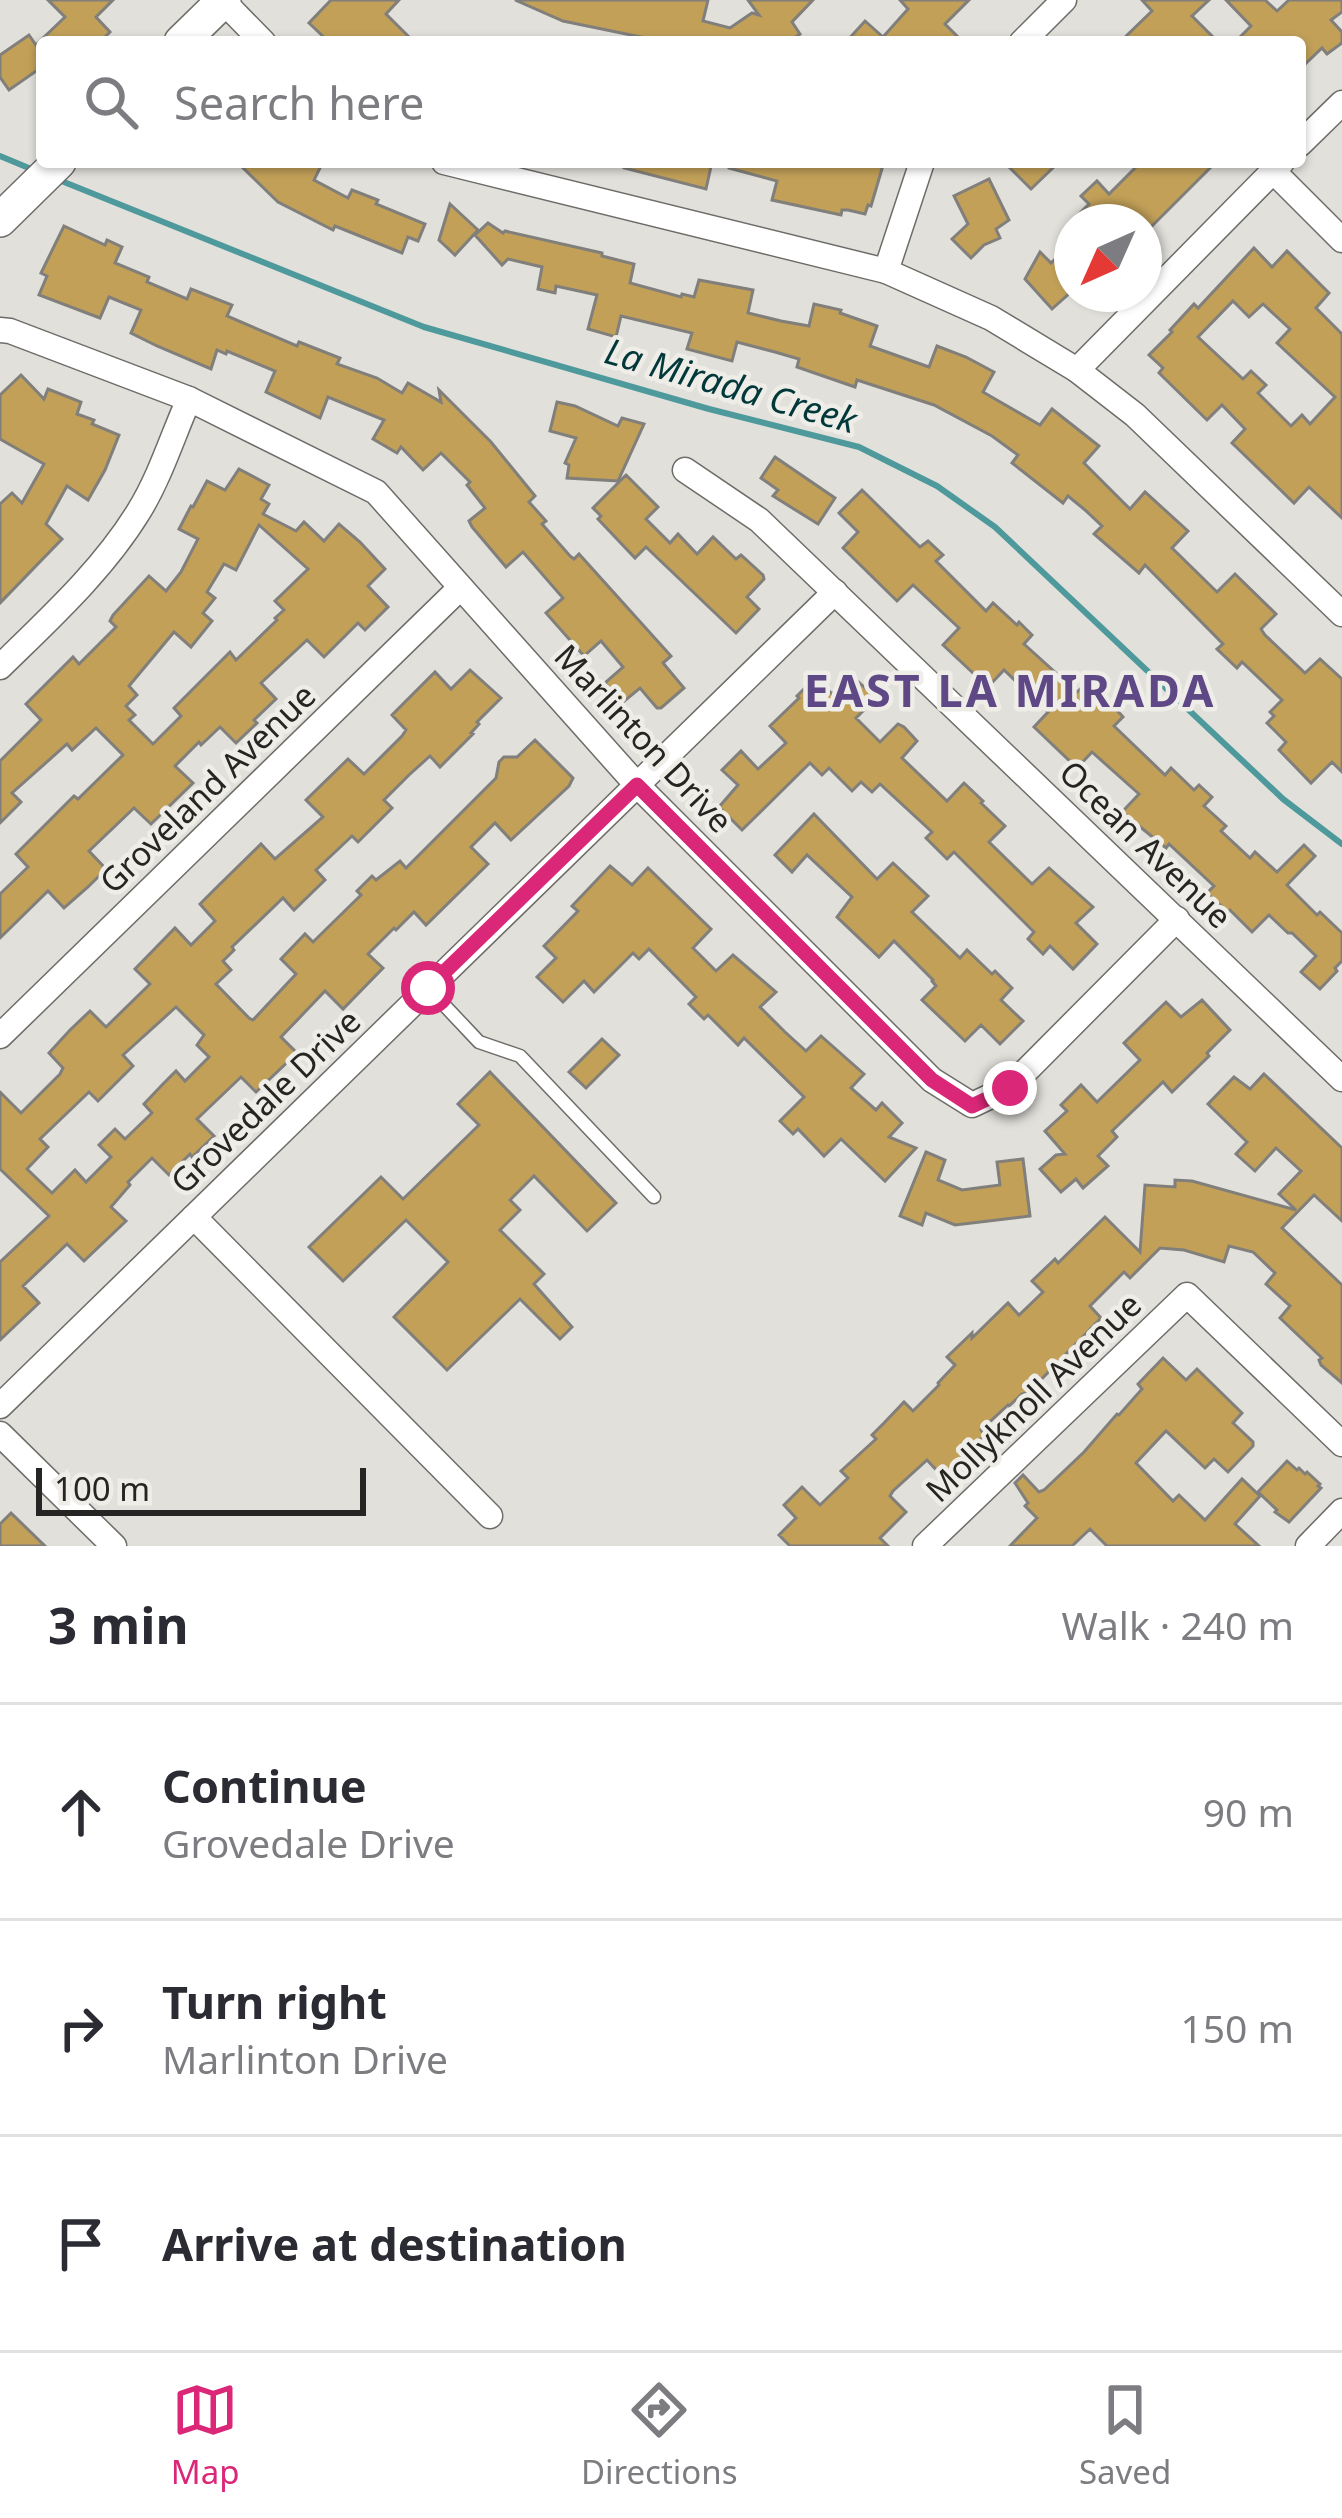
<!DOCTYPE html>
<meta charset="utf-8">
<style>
:root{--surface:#fff;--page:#f7f7f7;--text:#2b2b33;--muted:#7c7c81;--line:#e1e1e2;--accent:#db2777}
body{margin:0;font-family:"Noto Sans",sans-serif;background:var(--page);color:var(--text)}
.compass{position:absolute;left:1054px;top:204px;width:108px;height:108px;border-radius:50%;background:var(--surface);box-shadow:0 3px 9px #0004;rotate:225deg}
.scale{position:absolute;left:36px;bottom:30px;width:330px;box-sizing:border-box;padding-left:12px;border:6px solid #262523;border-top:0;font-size:33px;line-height:42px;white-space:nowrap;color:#262523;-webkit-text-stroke:9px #efede8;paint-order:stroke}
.stop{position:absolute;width:36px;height:36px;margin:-27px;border:9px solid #db2777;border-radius:50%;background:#fff}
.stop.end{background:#db2777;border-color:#fff;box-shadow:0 3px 12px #0008}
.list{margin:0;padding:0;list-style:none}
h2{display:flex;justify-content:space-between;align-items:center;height:156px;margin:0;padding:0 48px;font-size:51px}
h2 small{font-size:39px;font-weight:400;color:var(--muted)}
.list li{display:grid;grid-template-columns:78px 1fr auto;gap:36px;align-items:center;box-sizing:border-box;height:216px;padding:0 48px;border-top:3px solid var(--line)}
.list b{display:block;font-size:45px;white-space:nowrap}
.list p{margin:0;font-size:39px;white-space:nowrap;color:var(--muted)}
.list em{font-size:39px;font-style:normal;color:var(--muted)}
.icon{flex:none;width:66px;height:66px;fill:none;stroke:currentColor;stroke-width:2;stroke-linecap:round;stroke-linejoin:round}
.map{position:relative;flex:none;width:1342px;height:1546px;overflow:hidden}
.search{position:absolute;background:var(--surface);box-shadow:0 3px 9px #0004;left:36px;right:36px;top:36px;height:132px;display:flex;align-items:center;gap:30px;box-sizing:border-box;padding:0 42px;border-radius:12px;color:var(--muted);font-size:45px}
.sheet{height:804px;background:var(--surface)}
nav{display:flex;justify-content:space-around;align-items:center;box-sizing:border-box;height:168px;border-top:3px solid var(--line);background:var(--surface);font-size:33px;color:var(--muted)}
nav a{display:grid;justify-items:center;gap:6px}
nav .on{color:var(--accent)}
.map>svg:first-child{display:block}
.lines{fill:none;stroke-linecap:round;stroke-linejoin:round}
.stream{stroke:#4e999b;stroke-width:6}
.building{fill:#c2a058;stroke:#817f7b;stroke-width:3;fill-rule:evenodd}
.service-casing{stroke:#6e6c68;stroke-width:15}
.minor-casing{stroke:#6e6c68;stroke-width:27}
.secondary-casing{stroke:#6e6c68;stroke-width:36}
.service{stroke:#fff;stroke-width:12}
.minor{stroke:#fff;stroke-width:24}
.secondary{stroke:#fff;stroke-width:33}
.route{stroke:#db2777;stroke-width:15}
.labels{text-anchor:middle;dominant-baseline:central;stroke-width:9;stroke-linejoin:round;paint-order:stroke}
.street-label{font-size:33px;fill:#262523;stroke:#efede8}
.water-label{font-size:36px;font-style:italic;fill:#02383a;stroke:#efede8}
.district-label{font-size:45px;font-weight:bold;letter-spacing:3px;fill:#5e4886;stroke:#efede8}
</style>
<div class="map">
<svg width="1342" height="1546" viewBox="0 0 1342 1546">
<rect width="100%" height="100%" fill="#e2e0db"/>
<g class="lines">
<!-- stream -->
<g class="stream">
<polyline points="0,156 36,171"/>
<polyline points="59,180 424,327 709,409 859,447 937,486 995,527 1283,799 1342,844"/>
</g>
</g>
<!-- building -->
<g class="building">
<polygon points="48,0 113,0 96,17 110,32 100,42 39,42 65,17"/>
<polygon points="331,0 399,0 386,14 414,42 329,42 309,23"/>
<polygon points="515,0 708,0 703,21 730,28 752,13 759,15 748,0 813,0 792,22 800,34 788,42 665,42 563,21"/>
<polygon points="900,0 969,0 945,24 963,42 846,42 865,21 883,37 908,9"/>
<polygon points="1142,0 1209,0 1192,16 1218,42 1120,42 1152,11"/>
<polygon points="1226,0 1265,0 1277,11 1289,0 1342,0 1342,12 1331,20 1342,32 1342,43 1327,54 1322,48 1300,69 1300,42 1235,42 1251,26"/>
<polygon points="29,35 42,54 42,67 9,90 0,77 0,55"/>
<polygon points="237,162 323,162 314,180 348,198 352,190 378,200 376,204 425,224 418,241 408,237 402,253 335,226 333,230 278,202"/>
<polygon points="625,162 712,162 706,189 624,168"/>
<polygon points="729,162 884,162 871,206 868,205 865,214 848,210 842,210 841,215 772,200 777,181 729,168"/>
<polygon points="1004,162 1059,162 1031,189"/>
<polygon points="1141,162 1216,162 1144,234 1144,222 1071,222 1089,204 1081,196 1097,181 1109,194"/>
<polygon points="989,179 1009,220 996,229 1000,238 984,245 971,258 952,239 968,224 954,196"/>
<polygon points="450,204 478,230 455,255 439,240"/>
<polygon points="488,223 503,233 505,231 602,253 602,256 634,264 630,283 681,297 682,294 694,297 699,280 753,290 748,313 781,321 809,326 814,304 841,310 840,313 877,326 870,346 929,367 937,346 966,357 994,372 983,392 1040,425 1052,409 1099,446 1084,463 1130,509 1145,492 1188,531 1172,548 1217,592 1235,574 1276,614 1261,629 1265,635 1305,673 1320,659 1342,679 1342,772 1332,762 1311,783 1279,750 1286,742 1267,723 1274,716 1270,712 1282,700 1242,662 1237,668 1217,649 1223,644 1145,565 1139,573 1094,534 1102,526 1085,510 1068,496 1063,503 1012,463 1018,455 992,436 934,405 857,380 855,387 797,367 799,359 775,352 737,342 732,361 687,349 692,333 621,316 616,337 588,329 597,295 556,286 555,293 538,289 542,267 508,259 502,265 475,235"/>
<polygon points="64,226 105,245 107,240 122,247 115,263 149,277 147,282 187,299 191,289 232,305 227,316 297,346 299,342 340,358 337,364 377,378 402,393 408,383 441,402 439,390 491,442 535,496 529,502 546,521 542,524 570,556 574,559 579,554 671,656 663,663 684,688 661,708 657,708 640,688 622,703 605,683 623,667 601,641 584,656 546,613 563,598 523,552 506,567 472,527 469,521 485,508 467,485 470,482 441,453 423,470 401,447 397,453 373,439 384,420 328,397 320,418 266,392 275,371 227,351 226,354 217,350 211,369 157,346 131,333 141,310 109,297 100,318 39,295 47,276 41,273"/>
<polygon points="1072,243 1072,291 1052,309 1025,279 1040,252 1051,263"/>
<path d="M 1254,248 L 1272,267 L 1287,251 L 1329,293 L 1316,308 L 1342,334 L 1342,518 L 1309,487 L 1294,503 L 1232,443 L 1245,429 L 1222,405 L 1207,420 L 1159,373 L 1163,368 L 1149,355 L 1172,332 L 1170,330 L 1194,304 L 1198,308 ZM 1233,301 L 1249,317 L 1263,304 L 1290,329 L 1277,343 L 1335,397 L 1310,424 L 1302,415 L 1291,426 L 1258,393 L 1266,385 L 1251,371 L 1243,379 L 1198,337 Z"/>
<polygon points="21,375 44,399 48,389 81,402 77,414 94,420 92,424 119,435 105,470 88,500 67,486 46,524 62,539 0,603 0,504 12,493 22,503 44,464 0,439 0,395"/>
<polygon points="557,402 575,406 618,426 622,418 644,424 618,481 567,478 569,465 565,463 576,438 550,431"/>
<polygon points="775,457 835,498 818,524 773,496 778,490 761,478"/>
<path d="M 239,469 L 269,485 L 261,499 L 269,504 L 263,514 L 296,531 L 304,522 L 324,541 L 339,524 L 360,542 L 385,569 L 368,586 L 388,607 L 365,630 L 358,623 L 324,657 L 307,640 L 261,683 L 276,699 L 254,720 L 257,723 L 236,743 L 220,727 L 201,745 L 199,742 L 175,766 L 193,783 L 151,824 L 134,808 L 89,851 L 106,869 L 88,887 L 64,908 L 48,891 L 0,938 L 0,894 L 28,867 L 16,854 L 74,796 L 78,799 L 123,755 L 96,728 L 72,750 L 67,744 L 12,793 L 21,802 L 0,823 L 0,761 L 41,720 L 26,704 L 73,657 L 79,664 L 116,627 L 110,621 L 113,615 L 149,576 L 166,591 L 181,572 L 198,539 L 179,529 L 191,506 L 193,507 L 207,481 L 225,490 ZM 259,525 L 308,569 L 275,601 L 284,610 L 275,618 L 277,620 L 236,660 L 230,652 L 174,708 L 181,716 L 153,744 L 129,720 L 135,715 L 126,706 L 137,695 L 129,686 L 174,632 L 191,647 L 212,621 L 203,613 L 215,598 L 207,592 L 224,564 L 236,570 Z"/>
<polygon points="626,475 658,507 646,519 670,543 678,534 697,554 713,537 736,559 741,555 763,575 764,579 747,597 759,609 736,633 646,547 635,558 598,519 601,516 593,508"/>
<polygon points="862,490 920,547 928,541 943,555 936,561 986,611 993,603 1017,625 1019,622 1032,635 1024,644 1077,692 1090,680 1123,717 1114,726 1165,775 1171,768 1194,790 1199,785 1212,797 1204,806 1226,826 1221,831 1250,858 1255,852 1277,872 1304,845 1315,856 1287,885 1317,915 1320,912 1342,933 1342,961 1335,968 1337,971 1320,989 1301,972 1316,956 1292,933 1288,933 1269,915 1252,932 1230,910 1228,912 1207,893 1214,886 1169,844 1166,848 1122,812 1139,794 1092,752 1077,768 1034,727 1048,712 1004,670 988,687 943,645 959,628 913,585 897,601 843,548 858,532 839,513"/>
<path d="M 470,670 L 501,698 L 477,722 L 479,724 L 471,733 L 473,734 L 440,767 L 430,756 L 409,775 L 384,800 L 392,808 L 358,842 L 352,836 L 316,870 L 325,880 L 294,910 L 283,898 L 232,947 L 234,950 L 223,961 L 231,970 L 216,984 L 249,1018 L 253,1020 L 296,974 L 281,959 L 305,934 L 313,942 L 361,895 L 357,891 L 372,876 L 376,880 L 400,861 L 406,868 L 496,778 L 499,762 L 504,757 L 517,757 L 535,740 L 573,778 L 569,786 L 511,840 L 495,823 L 471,847 L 488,864 L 426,925 L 414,912 L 396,930 L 394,928 L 368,954 L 383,968 L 343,1009 L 325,991 L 281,1037 L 297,1053 L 256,1092 L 241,1077 L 197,1119 L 214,1136 L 192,1157 L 190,1154 L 169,1175 L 152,1158 L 128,1182 L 130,1185 L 111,1207 L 126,1221 L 84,1261 L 67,1244 L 23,1286 L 39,1303 L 0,1340 L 0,1262 L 49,1216 L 0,1169 L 0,1092 L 21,1113 L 60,1074 L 63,1068 L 49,1053 L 70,1030 L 90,1011 L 106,1027 L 150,984 L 135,969 L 175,928 L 191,945 L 215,921 L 200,904 L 219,885 L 261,844 L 275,859 L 323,817 L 306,800 L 348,759 L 364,774 L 402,736 L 406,730 L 392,715 L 435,672 L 451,689 ZM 176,1007 L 204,1035 L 197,1045 L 209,1057 L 185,1081 L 176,1071 L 162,1085 L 144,1104 L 152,1113 L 125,1139 L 115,1129 L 99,1145 L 111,1157 L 86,1182 L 75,1170 L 52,1193 L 27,1169 L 48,1147 L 40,1139 L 89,1092 L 98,1101 L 133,1066 L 123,1055 Z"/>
<polygon points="851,675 876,698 856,718 880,742 898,724 904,727 917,741 902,758 947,801 964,783 983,801 981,803 1005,826 989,842 1032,884 1049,868 1093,907 1076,923 1097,944 1073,969 1050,946 1043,954 1028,939 1034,932 954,852 947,859 926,838 932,832 880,784 872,792 861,782 852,791 829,768 822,775 810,763 742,830 719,807 738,785 722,770 741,751 758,769 786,743 770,726 799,698 797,696 816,677 832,694"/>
<polygon points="814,814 877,879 893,863 928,896 912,912 960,958 967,950 992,974 995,971 1012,988 1001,1000 1023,1021 1000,1044 981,1025 965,1041 922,1000 936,986 932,981 933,980 894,941 879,957 837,917 852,897 807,855 792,872 775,855"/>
<polygon points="610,866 632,885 648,868 711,929 693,948 716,971 733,955 776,992 760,1007 785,1032 806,1051 821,1036 864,1074 851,1088 876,1110 882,1103 902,1123 889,1137 916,1148 885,1181 841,1139 824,1156 798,1129 793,1134 780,1121 804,1097 744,1038 738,1045 708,1015 704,1019 689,1004 696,997 649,949 639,959 633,953 594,992 584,981 563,1002 537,977 556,958 544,946 578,911 572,906"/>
<polygon points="1202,1000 1230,1030 1207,1053 1209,1056 1172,1092 1163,1082 1112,1131 1117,1137 1098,1156 1108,1166 1083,1188 1076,1179 1061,1192 1040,1169 1056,1155 1065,1154 1045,1131 1067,1111 1061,1105 1081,1085 1097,1102 1140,1060 1124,1043 1166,1002 1181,1017"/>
<polygon points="602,1039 619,1055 586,1088 569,1072"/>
<polygon points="490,1072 616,1203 587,1231 534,1176 510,1200 520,1210 500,1230 544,1274 534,1284 572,1327 560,1339 520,1299 447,1370 394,1317 448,1262 406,1220 343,1281 309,1247 381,1177 403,1199 479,1125 458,1104"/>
<polygon points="1264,1074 1342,1148 1342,1221 1314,1195 1282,1228 1342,1285 1342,1383 1321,1365 1319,1360 1322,1358 1280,1318 1290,1306 1266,1284 1275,1273 1253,1252 1229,1246 1224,1262 1184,1250 1160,1248 1130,1278 1124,1272 1090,1306 1101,1318 1028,1393 1022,1394 1009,1406 1008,1405 981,1430 985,1435 942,1476 927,1460 893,1491 890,1496 906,1512 880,1538 888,1546 790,1546 779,1535 796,1518 784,1505 802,1487 820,1505 848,1478 841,1471 876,1439 872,1435 884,1423 904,1402 913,1411 939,1385 938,1383 955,1365 947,1357 972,1333 972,1338 1008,1303 1019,1315 1043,1292 1032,1281 1055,1259 1058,1263 1105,1217 1140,1252 1145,1185 1175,1187 1175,1180 1192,1181 1296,1210 1279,1194 1301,1171 1276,1148 1255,1171 1236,1154 1247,1142 1208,1104 1234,1077 1250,1089"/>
<polygon points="926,1152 945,1160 938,1180 962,1190 1000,1185 997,1162 1023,1159 1030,1216 955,1225 926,1213 922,1225 900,1216"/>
<polygon points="1163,1358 1186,1380 1197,1369 1242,1413 1233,1423 1253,1442 1253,1446 1228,1472 1214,1459 1205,1468 1166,1431 1136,1463 1173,1501 1179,1495 1205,1520 1242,1479 1260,1496 1235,1524 1259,1546 1107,1546 1090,1529 1072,1546 1010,1546 1037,1518 1025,1506 1028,1503 1015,1483 1023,1475 1039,1492 1044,1490 1084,1452 1117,1414 1119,1415 1142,1389 1138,1384"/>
<polygon points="1287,1461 1297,1470 1299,1468 1305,1474 1307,1472 1320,1484 1318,1486 1321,1488 1289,1522 1275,1512 1277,1510 1258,1492"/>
<polygon points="11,1513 45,1546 0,1546 0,1524"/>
</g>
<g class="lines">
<!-- service casing -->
<g class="service-casing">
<polyline id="service" points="429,989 479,1042 520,1056 654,1197"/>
</g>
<!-- minor casing -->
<g class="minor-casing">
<g id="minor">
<polyline points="223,1 263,42"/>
<polyline points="1022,42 1064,0"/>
<polyline points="1300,144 1342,103"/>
<polyline points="444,162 886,271 991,318 1077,370 1135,415 1342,614"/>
<polyline points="1273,171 1342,240"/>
<polyline points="886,271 922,162"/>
<polyline points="0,330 10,331 189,399 376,492 637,785 932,1080 972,1105 1010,1087 1177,919"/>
<polyline points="1077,370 1282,162"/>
<polyline points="685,470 759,520 1342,1079"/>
<path d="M 0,667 C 49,619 103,570 139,511 C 160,477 173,435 189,399"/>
<polyline points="0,1036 460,588"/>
<polyline points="194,1217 490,1516"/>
<polyline points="0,1406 835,592"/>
<polyline points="0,1434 114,1546"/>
<polyline points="925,1546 1187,1295 1342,1444"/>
<polyline points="1308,1546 1342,1511"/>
</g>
</g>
<!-- secondary casing -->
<g class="secondary-casing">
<g id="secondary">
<polyline points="181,42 224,0"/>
<polyline points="0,220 59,162"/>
</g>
</g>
<!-- service -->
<use href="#service" class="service"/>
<!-- minor -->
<use href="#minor" class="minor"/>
<!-- secondary -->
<use href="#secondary" class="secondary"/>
</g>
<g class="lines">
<!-- route -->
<polyline class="route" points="428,988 637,785 932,1080 972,1106 1010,1088"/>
</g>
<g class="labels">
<!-- street labels -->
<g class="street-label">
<text transform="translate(644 738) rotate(47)">Marlinton Drive</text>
<text transform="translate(207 788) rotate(-44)">Groveland Avenue</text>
<text transform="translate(1146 844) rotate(44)">Ocean Avenue</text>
<text transform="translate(265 1101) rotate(-44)">Grovedale Drive</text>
<text transform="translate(1033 1397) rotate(-44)">Mollyknoll Avenue</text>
</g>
<!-- water labels -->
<g class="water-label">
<text transform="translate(731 385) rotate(16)">La Mirada Creek</text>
</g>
<!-- district labels -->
<g class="district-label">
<text x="1010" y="689">EAST LA MIRADA</text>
</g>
</g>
</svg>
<svg class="compass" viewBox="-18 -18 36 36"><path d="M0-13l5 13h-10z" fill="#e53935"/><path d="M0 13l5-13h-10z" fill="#7c7c81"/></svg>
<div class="scale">100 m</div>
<div class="stop" style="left:428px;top:988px"></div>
<div class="stop end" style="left:1010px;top:1088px"></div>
<div class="search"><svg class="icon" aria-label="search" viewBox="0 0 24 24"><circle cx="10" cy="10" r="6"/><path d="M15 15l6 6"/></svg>Search here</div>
</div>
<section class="sheet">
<h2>3 min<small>Walk · 240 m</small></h2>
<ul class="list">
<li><svg class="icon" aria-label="ahead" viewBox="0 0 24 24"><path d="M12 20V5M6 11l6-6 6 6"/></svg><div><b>Continue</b><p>Grovedale Drive</p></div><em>90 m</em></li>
<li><svg class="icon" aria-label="right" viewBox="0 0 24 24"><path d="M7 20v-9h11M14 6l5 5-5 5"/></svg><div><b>Turn right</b><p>Marlinton Drive</p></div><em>150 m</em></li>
<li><svg class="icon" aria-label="arrive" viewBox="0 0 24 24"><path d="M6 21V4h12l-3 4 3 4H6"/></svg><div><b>Arrive at destination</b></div></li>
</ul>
</section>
<nav>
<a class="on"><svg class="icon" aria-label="map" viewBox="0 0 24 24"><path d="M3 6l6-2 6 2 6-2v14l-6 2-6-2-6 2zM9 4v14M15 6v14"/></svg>Map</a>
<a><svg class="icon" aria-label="directions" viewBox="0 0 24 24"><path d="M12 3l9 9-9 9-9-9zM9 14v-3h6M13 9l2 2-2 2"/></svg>Directions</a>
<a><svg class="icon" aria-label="saved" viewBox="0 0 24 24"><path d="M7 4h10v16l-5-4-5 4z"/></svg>Saved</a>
</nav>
